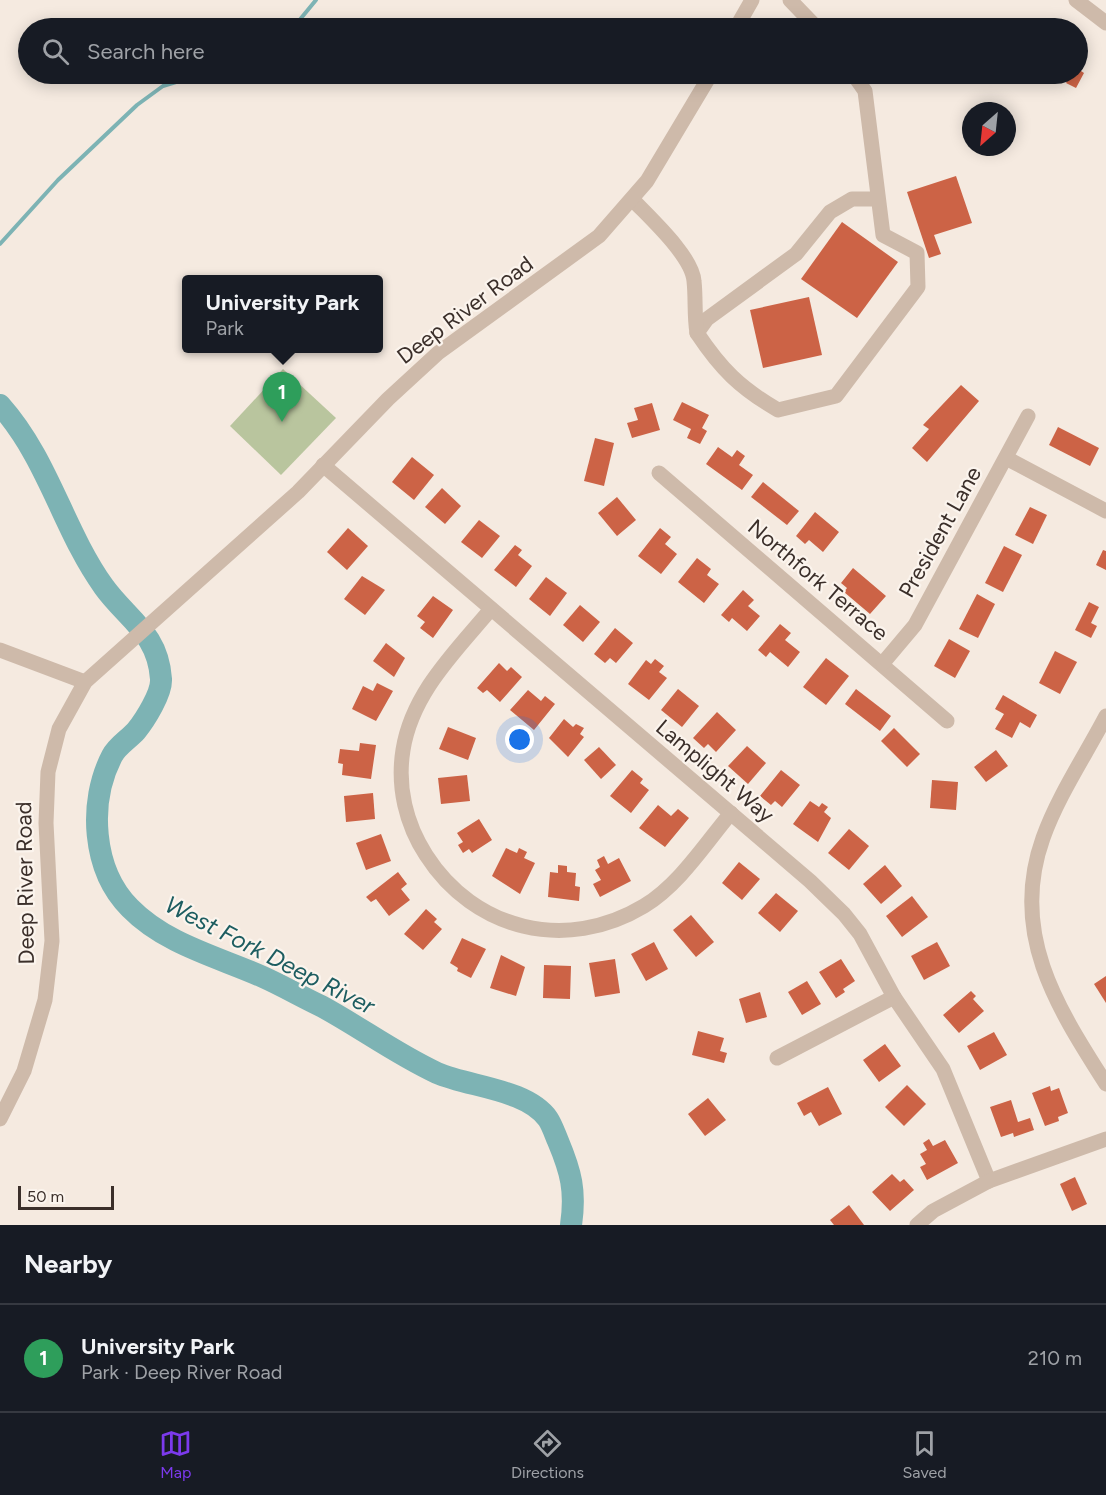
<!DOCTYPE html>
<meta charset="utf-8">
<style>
:root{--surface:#171b24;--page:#242831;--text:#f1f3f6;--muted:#9ea1a6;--line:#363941;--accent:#7c3aed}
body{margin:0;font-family:Figtree,sans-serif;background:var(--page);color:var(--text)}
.compass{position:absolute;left:962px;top:102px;width:54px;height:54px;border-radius:50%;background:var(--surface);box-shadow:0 3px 15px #0003;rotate:207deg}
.scale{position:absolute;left:18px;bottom:15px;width:96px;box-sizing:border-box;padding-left:6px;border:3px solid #3b2f2a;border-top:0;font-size:16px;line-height:21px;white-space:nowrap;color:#3b2f2a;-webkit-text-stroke:4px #fbf4ed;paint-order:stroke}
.you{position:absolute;left:520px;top:740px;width:21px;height:21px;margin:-15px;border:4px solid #fff;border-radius:50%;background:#1a73e8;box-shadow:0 0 0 9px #1a73e833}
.badge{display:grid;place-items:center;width:39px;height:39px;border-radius:50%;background:var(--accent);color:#fff;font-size:20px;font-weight:700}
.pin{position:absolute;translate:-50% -50px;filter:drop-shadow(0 2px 3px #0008)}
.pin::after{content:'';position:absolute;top:32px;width:21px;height:18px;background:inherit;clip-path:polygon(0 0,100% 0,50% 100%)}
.popup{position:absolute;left:182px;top:275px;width:201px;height:78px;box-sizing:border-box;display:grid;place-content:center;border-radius:6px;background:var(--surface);filter:drop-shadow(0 2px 4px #0005);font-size:20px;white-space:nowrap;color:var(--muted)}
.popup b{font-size:22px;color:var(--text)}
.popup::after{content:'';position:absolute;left:50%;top:100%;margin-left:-12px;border:12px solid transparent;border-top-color:var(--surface)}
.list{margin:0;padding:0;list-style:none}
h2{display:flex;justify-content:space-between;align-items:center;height:78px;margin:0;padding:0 24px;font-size:26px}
h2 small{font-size:20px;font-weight:400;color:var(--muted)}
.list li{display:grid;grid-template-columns:39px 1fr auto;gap:18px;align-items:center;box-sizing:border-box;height:108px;padding:0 24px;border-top:2px solid var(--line)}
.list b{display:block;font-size:22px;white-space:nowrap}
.list p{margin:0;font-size:20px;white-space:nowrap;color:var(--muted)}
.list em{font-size:20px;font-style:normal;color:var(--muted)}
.icon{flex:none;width:33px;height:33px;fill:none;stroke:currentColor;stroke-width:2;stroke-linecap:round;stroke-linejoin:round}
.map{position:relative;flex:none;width:1106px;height:1225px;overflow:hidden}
.search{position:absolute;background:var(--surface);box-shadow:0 3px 15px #0003;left:18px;right:18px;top:18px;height:66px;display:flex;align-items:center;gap:15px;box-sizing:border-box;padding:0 21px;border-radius:33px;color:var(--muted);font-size:22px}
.sheet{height:186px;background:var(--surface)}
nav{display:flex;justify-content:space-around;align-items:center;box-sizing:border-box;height:84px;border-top:2px solid var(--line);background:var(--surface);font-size:16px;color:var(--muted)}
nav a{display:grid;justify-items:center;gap:3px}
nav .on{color:var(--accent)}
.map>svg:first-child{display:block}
.green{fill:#b9c59e}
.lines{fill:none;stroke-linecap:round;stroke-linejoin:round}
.stream{stroke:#7db3b4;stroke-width:4}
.river{stroke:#7db3b4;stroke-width:22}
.building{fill:#cc6346}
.minor{stroke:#cebaaa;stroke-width:15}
.labels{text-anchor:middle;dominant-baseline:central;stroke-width:4.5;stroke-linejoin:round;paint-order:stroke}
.street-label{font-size:22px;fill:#3b2f2a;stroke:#fbf4ed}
.water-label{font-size:24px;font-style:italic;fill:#1d5d60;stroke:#fbf4ed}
</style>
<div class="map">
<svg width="1106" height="1225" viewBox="0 0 1106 1225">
<rect width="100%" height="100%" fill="#f5eae0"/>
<!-- green -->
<polygon class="green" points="283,369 336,418 281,475 230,426"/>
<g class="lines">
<!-- stream -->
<g class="stream">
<polyline points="293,28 316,0"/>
<polyline points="0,244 58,180 137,105 163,86 202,74"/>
</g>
<!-- river -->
<path class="river" d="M 0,405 C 49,460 63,530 104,587 C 127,619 158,633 161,679 C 162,693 145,720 136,731 C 129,739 117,746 112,756 C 88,802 92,870 130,908 C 165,944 218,957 263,977 C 283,986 302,997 321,1006 C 360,1027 396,1054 437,1073 C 469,1087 527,1089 548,1119 C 552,1125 555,1134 558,1141 C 571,1172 576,1191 571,1225"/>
</g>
<!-- building -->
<g class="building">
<polygon points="1013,19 1026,28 1006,28"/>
<polygon points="1078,69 1084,73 1076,88 1066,83 1071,74 1078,74"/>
<polygon points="956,176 972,223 934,235 941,254 929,258 907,192"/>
<polygon points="842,222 898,262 857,318 801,279"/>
<polygon points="809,297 822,355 763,368 750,310"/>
<polygon points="961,385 979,401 927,462 912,448 929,429 923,425"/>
<polygon points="682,402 709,415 702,428 707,431 700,444 687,438 691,429 673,420"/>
<polygon points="652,403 660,430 632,438 627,423 638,420 634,408"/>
<polygon points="1058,427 1099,448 1090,466 1049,445"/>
<polygon points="595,438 614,443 604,486 584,481"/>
<polygon points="718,447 732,457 737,450 745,456 739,465 753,475 742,490 706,464"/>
<polygon points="412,457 434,475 414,500 392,482"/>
<polygon points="763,482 799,511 787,525 751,497"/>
<polygon points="442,488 461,506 445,524 425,507"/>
<polygon points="617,497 636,520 617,536 598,513"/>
<polygon points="1030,507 1047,515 1033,544 1015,535"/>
<polygon points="815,512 839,532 823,552 809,540 805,544 796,536"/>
<polygon points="479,520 500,536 482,558 461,542"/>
<polygon points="348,528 368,546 347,570 327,552"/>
<polygon points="660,528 671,537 665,544 677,554 661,574 638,556"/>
<polygon points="515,545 522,550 518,555 532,566 516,587 494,570"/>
<polygon points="1004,546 1022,555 1003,592 985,583"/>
<polygon points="1103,550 1106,551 1106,570 1096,565"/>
<polygon points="697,558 711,569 707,575 719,584 704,603 678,582"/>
<polygon points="853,568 886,596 870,614 844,592 847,588 841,583"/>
<polygon points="362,576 385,590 365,615 344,599"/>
<polygon points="546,577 567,593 550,616 529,599"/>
<polygon points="743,590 754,600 748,606 760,616 747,631 732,618 729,622 721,615"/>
<polygon points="977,594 995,604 978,638 959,629"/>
<polygon points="433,596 453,610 433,638 420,628 425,622 417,616"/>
<polygon points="1089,602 1099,607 1091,623 1097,626 1091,638 1075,630"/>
<polygon points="580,605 600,622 583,642 563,625"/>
<polygon points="780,624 791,633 785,640 800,652 788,667 770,652 766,657 758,650"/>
<polygon points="615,628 633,643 616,663 610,658 605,663 594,654"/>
<polygon points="949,639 970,651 955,678 934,666"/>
<polygon points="386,643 405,658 394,677 373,661"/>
<polygon points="1055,651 1077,662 1060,694 1039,683"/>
<polygon points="826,658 849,676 826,705 803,687"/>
<polygon points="655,659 664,666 659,672 667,678 649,700 628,684 646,660 651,664"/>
<polygon points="499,663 507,671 511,667 522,677 500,702 487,690 483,693 477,688"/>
<polygon points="377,683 393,691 376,721 352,709 363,686 373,691"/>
<polygon points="678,689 699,706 682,727 661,710"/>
<polygon points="856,689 891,716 880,731 845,704"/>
<polygon points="528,690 541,701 545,696 555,704 534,730 510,710"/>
<polygon points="1003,695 1037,715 1030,728 1020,722 1012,738 995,729 1004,714 995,709"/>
<polygon points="717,712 736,730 716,752 708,744 704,748 693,738"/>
<polygon points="564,719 573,727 576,724 584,728 580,734 584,737 568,757 549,738"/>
<polygon points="448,727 476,738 468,760 439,749"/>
<polygon points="894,728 920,754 907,767 881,741"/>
<polygon points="360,743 376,745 371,779 342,775 343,764 338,763 340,749 359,751"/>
<polygon points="747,746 766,763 748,784 728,766"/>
<polygon points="599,747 616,765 601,779 584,760"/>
<polygon points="996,750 1008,766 986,782 974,767"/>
<polygon points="632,770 643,779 640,783 649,790 631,813 610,796"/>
<polygon points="781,770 800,785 782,807 775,801 771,805 760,796"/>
<polygon points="467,775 470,801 441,804 438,778"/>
<polygon points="932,780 958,782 956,810 930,808"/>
<polygon points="373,793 375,819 346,822 344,796"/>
<polygon points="810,801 819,807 822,803 828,807 824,812 831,818 818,842 793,824"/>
<polygon points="658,805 671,816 678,809 689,818 665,847 639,828"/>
<polygon points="479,819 492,840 472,853 469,849 463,853 458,845 463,842 457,833"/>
<polygon points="849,829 869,846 849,870 828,853"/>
<polygon points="381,834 391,861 366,870 356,843"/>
<polygon points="506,848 517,853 519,848 527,852 524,858 535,863 520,894 492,876"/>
<polygon points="604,856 608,864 619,858 631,881 600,897 593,884 601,880 595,870 600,867 597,860"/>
<polygon points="739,862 760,879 742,900 722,883"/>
<polygon points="558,865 567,866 567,872 576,873 575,886 580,887 579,901 548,897 550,872 558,873"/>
<polygon points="885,865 902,886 881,904 863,884"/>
<polygon points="398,872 407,884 401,889 410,900 389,916 376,899 371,902 366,897"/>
<polygon points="776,893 798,911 780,932 758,913"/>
<polygon points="912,896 928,917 902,937 886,916"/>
<polygon points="426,909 437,919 434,922 442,929 423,950 404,934"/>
<polygon points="691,915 714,942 696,957 673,930"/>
<polygon points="462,938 486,949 471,978 457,971 458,968 450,963"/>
<polygon points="654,942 668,969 646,981 631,954"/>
<polygon points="937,942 950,966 924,980 911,956"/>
<polygon points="501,955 525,967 516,996 490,988"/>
<polygon points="615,959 620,993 595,997 589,963"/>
<polygon points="841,959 855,981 843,989 845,992 836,998 819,972"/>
<polygon points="544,965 571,966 570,999 543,998"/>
<polygon points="1106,976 1106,1003 1094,984"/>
<polygon points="807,981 821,1004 802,1015 788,992"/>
<polygon points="971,991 976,996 973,999 984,1011 959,1033 943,1015"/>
<polygon points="760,992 767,1017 746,1023 739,999"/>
<polygon points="698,1031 724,1038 720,1051 727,1053 724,1063 692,1055"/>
<polygon points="994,1032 1007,1055 980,1070 967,1046"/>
<polygon points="885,1044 901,1066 879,1082 863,1060"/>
<polygon points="907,1085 926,1104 904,1126 885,1107"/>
<polygon points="1050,1086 1051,1091 1059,1088 1068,1113 1058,1117 1059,1121 1045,1126 1032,1093"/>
<polygon points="828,1087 842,1114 819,1126 811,1112 804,1116 797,1103"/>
<polygon points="708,1098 726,1120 705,1136 688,1114"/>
<polygon points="1011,1100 1018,1122 1030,1118 1034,1130 1014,1137 1013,1133 1001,1137 990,1107"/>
<polygon points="929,1139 933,1146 945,1140 958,1163 927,1180 920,1167 926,1164 920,1154 927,1150 923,1143"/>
<polygon points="892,1174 900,1182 904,1179 914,1190 890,1211 872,1192"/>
<polygon points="1075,1177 1087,1204 1072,1211 1060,1184"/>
<polygon points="849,1205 864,1225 834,1225 830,1220"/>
</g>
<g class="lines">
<!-- minor -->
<g class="minor">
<polyline points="790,0 817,28"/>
<polyline points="1076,0 1106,23"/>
<polyline points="736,28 752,0"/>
<path d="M 853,74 L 865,91 L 883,235 L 917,253 L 918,287 L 836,396 L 778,410 C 740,388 721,369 697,333 L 707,319 L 796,254 L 830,212 L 852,199 L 878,199"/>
<path d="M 633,200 C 650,218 692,256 694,281 C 696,299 694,315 697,333"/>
<polyline points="1006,458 1106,511"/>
<polyline points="323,465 810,881 844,914 860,934 894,997 943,1069 989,1181"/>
<polyline points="659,473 947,721"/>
<path d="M 491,609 C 455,652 412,693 403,750 C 397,787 406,824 426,855 C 474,930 566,953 644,906 C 679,885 705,844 731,813"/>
<polyline points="0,650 85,682"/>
<polyline points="883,663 915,625 1028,416"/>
<path d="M 1106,716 C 1085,756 1058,796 1043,838 C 1009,933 1057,1007 1106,1084"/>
<polyline points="777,1058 894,997"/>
<polyline points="0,1119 24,1071 45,1000 52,941 46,823 48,772 59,729 85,682 298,492 388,399 438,353 599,236 647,181 711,74"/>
<polyline points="917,1225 933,1211 989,1181 1106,1139"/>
</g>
</g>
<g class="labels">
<!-- street labels -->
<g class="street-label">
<text transform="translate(465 310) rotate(-37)">Deep River Road</text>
<text transform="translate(940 532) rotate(-61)">President Lane</text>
<text transform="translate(818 580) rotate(40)">Northfork Terrace</text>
<text transform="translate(715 771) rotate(40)">Lamplight Way</text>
<text transform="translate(25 883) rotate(-91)">Deep River Road</text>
</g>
<!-- water labels -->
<g class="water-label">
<text transform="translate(270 955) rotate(27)">West Fork Deep River</text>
</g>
</g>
</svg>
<svg class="compass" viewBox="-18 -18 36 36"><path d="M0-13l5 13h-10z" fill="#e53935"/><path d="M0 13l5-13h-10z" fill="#9ea1a6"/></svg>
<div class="scale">50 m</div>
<div class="you"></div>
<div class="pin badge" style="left:282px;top:422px;background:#2e9e5b">1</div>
<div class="popup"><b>University Park</b>Park</div>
<div class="search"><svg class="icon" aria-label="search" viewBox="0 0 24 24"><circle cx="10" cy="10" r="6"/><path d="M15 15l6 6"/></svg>Search here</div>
</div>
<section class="sheet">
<h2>Nearby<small></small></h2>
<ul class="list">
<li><span class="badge" style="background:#2e9e5b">1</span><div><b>University Park</b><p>Park · Deep River Road</p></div><em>210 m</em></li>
</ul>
</section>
<nav>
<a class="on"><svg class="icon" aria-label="map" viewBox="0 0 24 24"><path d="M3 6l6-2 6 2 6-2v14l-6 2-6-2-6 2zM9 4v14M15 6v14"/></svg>Map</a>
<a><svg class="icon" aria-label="directions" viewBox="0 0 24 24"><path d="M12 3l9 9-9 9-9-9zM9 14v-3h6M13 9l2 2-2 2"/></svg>Directions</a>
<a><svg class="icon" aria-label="saved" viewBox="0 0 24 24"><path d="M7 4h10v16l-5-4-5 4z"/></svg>Saved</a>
</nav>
